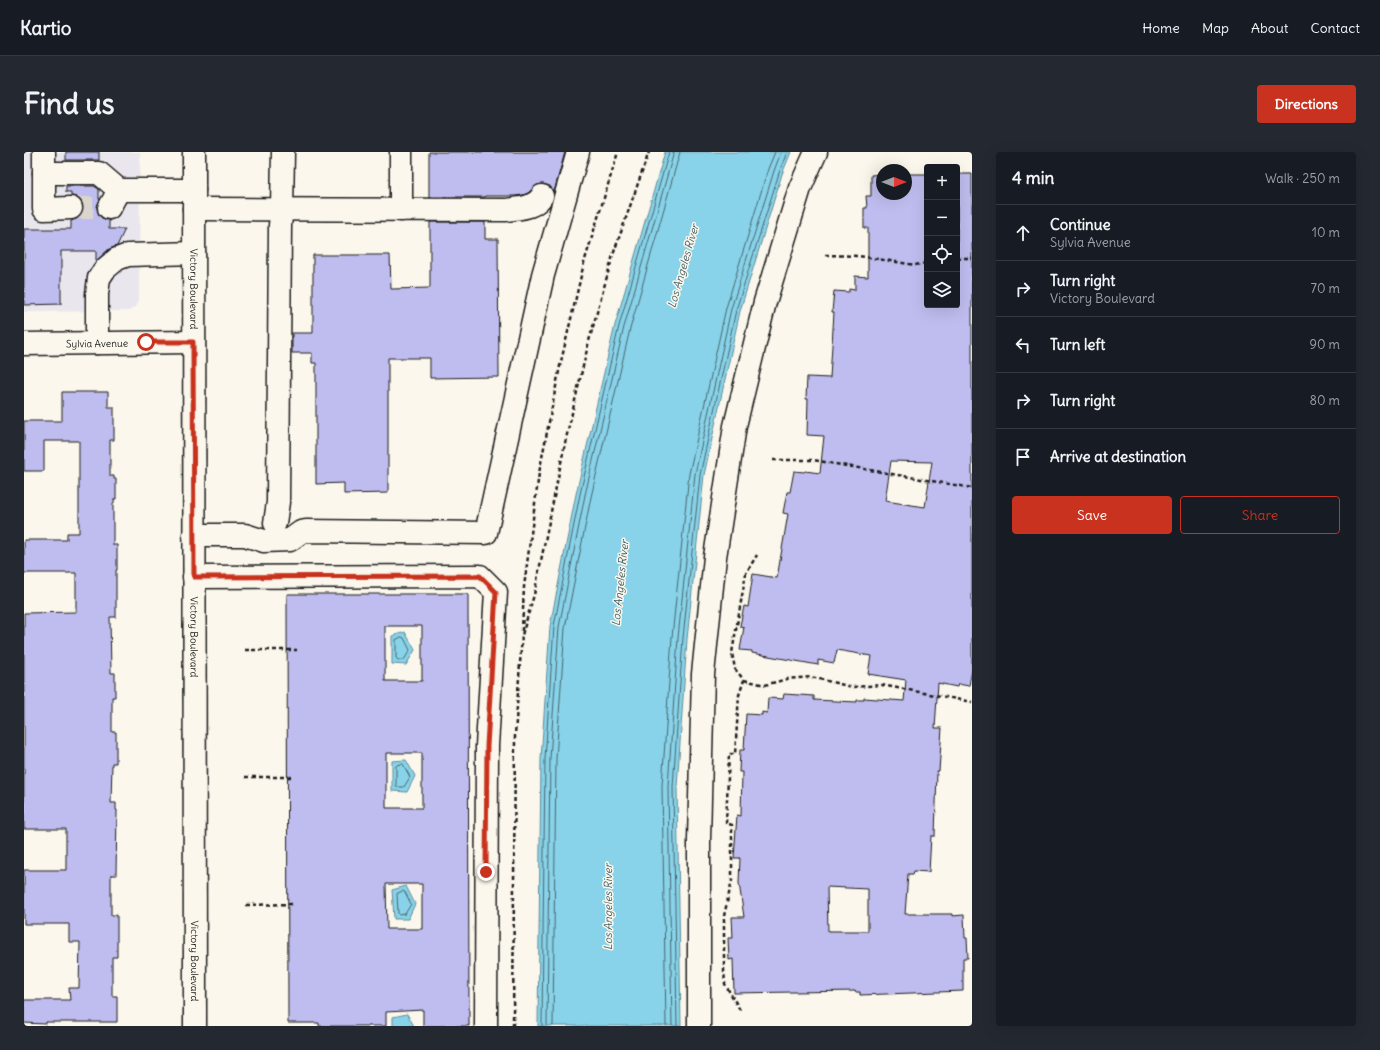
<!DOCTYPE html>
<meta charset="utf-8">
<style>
:root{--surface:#171b24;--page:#242831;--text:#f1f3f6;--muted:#9ea1a6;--line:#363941;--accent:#c8321e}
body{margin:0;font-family:Delius,sans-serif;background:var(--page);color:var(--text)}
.controls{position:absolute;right:12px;top:12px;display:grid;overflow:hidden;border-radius:4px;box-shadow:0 4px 16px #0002}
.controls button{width:36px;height:36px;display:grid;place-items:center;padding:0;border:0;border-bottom:1px solid var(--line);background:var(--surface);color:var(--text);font:20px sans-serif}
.compass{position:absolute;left:852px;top:12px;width:36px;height:36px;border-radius:50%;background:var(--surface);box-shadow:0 4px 16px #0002;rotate:90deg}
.stop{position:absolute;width:12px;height:12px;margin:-9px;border:3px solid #c8321e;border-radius:50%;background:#fff}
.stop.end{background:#c8321e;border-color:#fff;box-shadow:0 1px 4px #0008}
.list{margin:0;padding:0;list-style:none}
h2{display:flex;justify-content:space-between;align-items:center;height:52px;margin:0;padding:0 16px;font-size:17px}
h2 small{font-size:13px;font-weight:400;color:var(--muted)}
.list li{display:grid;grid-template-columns:26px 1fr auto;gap:12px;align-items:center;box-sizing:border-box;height:56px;padding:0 16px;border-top:1px solid var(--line)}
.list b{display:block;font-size:15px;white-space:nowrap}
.list p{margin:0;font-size:13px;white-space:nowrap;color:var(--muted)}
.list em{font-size:13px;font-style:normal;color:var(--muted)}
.actions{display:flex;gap:8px;padding:12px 16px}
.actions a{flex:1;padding:9px 0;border:1px solid var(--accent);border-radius:4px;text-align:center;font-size:14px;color:var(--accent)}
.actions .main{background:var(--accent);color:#fff}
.icon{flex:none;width:22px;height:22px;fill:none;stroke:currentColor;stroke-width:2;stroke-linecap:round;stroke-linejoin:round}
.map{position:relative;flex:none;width:948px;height:874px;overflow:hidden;border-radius:4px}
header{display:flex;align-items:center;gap:24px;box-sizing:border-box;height:56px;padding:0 20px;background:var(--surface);border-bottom:1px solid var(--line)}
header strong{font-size:19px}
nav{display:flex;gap:22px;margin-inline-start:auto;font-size:14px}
.intro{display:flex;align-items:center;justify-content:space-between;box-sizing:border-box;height:96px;padding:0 24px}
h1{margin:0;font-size:28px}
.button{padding:10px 18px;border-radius:4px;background:var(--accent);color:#fff;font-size:14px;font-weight:700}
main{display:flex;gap:24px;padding:0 24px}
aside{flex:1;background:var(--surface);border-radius:4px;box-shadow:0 4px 16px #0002}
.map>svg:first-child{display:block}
.built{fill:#e9e6ed}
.water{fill:#88d3e9;stroke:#5d8a97}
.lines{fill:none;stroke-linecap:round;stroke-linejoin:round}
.shore{stroke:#47656e;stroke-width:1}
.building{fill:#bfbdef;stroke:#1c1c1c;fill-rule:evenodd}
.minor-tunnel{stroke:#dad6cd;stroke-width:22;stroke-dasharray:22 11;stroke-linecap:butt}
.minor-casing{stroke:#1c1c1c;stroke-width:25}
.major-casing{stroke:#1c1c1c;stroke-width:25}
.path{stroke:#1c1c1c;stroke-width:2.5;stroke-dasharray:4 3;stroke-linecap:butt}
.minor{stroke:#fbf7ec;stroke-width:22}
.major{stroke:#fbf7ec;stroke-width:22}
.route{stroke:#c8321e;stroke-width:5}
.labels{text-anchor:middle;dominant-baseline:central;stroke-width:3;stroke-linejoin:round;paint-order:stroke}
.street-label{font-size:10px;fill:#1c1c1c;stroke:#fbf7ec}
.water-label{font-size:11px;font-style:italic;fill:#425c64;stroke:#fbf7ec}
</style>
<header>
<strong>Kartio</strong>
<nav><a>Home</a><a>Map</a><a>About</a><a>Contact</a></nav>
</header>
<div class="intro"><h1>Find us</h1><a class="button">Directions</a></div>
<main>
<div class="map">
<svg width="948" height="874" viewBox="0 0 948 874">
<rect width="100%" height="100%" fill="#fbf7ec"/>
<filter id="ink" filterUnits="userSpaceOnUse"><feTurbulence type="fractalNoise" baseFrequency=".025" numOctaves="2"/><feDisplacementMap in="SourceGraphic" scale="8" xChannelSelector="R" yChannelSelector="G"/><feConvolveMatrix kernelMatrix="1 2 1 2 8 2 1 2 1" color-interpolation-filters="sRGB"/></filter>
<g filter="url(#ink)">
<!-- built -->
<polygon class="built" points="0,0 116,0 115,148 112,154 105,159 0,160"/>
<!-- water -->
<g class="water">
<polygon points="641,0 767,0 758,22 716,159 680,323 663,487 653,635 657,874 514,874 517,607 526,474 552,342 591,173"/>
<polygon points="381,480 391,498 382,513 368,512 368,484"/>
<polygon points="382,608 391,624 383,640 368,639 368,609"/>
<polygon points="382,734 391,752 384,767 370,767 368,738"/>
<polygon points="383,862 390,874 369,874 369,865"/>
</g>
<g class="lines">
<!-- shore -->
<g class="shore">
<polygon points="378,485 380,486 386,498 380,508 374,508 372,506 372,488"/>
<polygon points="379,612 386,625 380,635 373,635 372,633 372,614 373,613"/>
<polygon points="379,739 381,740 387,752 381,762 375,763 374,761 373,742"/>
<polyline points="518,874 521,607 530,474 556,342 595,174 645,0"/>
<polyline points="523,874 526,607 535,475 561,343 600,175 650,0"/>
<polyline points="529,874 532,607 541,476 567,345 606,177 656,0"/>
<polyline points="642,874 638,634 648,485 665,322 702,156 744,17 751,0"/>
<polyline points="648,874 644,634 654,486 671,322 707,157 750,19 757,0"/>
<polyline points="653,874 649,635 659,486 676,323 712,158 755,21 763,0"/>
</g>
</g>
<!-- building -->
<g class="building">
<rect x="42" y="0" width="33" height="8"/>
<polygon points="405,0 541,0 530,40 526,34 519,32 513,33 504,41 499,43 490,44 461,44 461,45 405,45"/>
<path d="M 858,22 L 858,42 L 882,42 L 882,22 L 903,22 L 903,153 L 933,153 L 933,22 L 948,22 L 948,517 L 945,534 L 934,532 L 933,535 L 914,531 L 911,576 L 918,576 L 915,619 L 913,619 L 911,684 L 907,684 L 905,720 L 890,719 L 889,722 L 884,722 L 881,762 L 928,762 L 928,764 L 940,763 L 941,786 L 943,786 L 944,806 L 939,806 L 939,839 L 836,843 L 836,840 L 831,840 L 831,839 L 710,841 L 709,807 L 705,808 L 704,786 L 709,786 L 708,765 L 720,765 L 715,731 L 716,706 L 710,706 L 713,663 L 717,664 L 718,620 L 715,620 L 716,598 L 720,598 L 722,562 L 738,563 L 738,560 L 743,561 L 744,546 L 759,547 L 760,542 L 790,544 L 790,548 L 833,550 L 833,548 L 840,548 L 840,546 L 880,549 L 882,528 L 844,522 L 847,504 L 813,498 L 810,511 L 794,508 L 794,513 L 728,501 L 728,499 L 716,498 L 720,475 L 716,474 L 720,454 L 724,455 L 729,422 L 753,426 L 764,362 L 759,361 L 763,340 L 766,340 L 770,319 L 780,320 L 781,319 L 796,321 L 800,284 L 783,283 L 784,247 L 782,247 L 783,225 L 806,226 L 810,160 L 808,160 L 810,139 L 825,140 L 825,137 L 831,138 L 831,124 L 844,125 L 844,76 L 840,76 L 840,56 L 843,56 L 842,44 L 847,44 L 847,23 ZM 867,309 L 908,310 L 901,355 L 861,349 ZM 803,735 L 844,737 L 844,779 L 804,779 Z"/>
<polygon points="42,34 70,34 75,37 75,47 76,47 73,56 75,63 79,67 85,68 85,77 101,77 93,94 85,97 72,109 72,99 37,99 37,152 0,153 0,77 47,77 47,69 54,66 58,61 59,55 57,49 53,45 47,44 47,40 42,40"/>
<polygon points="406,70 461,70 461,87 474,87 475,225 406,226 406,206 364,206 364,341 320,342 320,331 292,332 292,211 288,211 288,201 268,201 268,181 289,181 289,103 366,103 367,137 406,136"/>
<polygon points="38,240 84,240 84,255 90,255 90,288 86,288 86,324 90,324 90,327 92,327 92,347 90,347 90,351 89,351 89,393 93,393 93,418 92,418 92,465 86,465 87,521 91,521 91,545 88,545 88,580 92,580 92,611 88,611 87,651 92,651 92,658 93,658 92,723 87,723 87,763 93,763 93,805 88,805 88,844 93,844 93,870 22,870 22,872 0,871 0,848 46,848 45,836 55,836 56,790 45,790 45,772 0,772 0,718 42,718 42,677 0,677 0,461 52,460 52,421 0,421 0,388 43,388 43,381 55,381 55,289 20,289 20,319 0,319 0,269 38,269"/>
<path d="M 263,442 L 444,442 L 445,874 L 399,874 L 399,858 L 362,860 L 362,874 L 295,874 L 295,871 L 264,871 ZM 361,474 L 398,474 L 398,529 L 361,529 ZM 362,601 L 398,601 L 398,656 L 362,656 ZM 362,732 L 398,732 L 398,777 L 363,777 Z"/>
</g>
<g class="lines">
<!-- minor-tunnel -->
<polyline class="minor-tunnel" points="47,56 85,56"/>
<!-- minor casing -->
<g class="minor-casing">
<g id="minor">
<polyline points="20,0 20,21 75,21 95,38 170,38"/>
<polyline points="377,0 377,58"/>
<polyline points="20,21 20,57 47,56"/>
<polyline points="85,56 95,38"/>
<path d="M 170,57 L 483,58 C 496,56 511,56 518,44"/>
<polyline points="73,191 73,142 75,126 81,117 93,107 104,103 170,101"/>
<path id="s1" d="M 0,192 L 169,190"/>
<polyline points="251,371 254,350 256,73 258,57 259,0"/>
<polyline points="170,383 221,383 240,389 266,388 277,380 282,379 462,381 519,123 554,0"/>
<polyline points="170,425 456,424 472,440 463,594 462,874"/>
<polyline points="675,874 675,688 679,522 691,405 711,274 741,150 776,36 792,0"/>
</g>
</g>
<!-- major casing -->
<g class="major-casing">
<g id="major">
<path id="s2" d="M 170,0 L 171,874"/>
</g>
</g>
<!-- path -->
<g class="path">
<polyline points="801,103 835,104 891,113 903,111"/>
<polyline points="933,106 948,106"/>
<polyline points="749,308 789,308 948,336"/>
<polyline points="498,479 500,435 515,321 536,214 560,111 594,0"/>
<polyline points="221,498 273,498"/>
<polyline points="720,528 741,533 763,527 787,525 828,535 858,533 948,550"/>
<polyline points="221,625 267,625"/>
<polyline points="222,753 268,752"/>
<polyline points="716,858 701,832 700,818 700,764 708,728 708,673 702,671 705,602 711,602 715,543 720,528 711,517 708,501 722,421 733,403"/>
<polyline points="489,874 491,583 498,483 510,443 541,291 565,189 589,103 625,0"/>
</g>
<!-- minor -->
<use href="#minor" class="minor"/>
<!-- major -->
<use href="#major" class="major"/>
</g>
</g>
<g class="lines" filter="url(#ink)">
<!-- route -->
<polyline class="route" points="122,190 169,190 170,425 456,424 472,440 463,594 462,720"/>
</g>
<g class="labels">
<!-- street labels -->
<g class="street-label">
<text stroke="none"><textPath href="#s2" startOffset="137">Victory Boulevard</textPath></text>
<text stroke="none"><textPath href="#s1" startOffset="73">Sylvia Avenue</textPath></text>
<text stroke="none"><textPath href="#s2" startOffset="485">Victory Boulevard</textPath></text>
<text stroke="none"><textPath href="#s2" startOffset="809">Victory Boulevard</textPath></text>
</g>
<!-- water labels -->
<g class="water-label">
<text transform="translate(659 114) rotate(-74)">Los Angeles River</text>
<text transform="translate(596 431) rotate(-84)">Los Angeles River</text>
<text transform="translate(584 755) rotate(-90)">Los Angeles River</text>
</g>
</g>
</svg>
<div class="controls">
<button>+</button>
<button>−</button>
<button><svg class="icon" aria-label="locate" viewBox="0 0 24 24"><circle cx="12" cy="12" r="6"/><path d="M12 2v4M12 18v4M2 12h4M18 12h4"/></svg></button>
<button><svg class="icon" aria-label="layers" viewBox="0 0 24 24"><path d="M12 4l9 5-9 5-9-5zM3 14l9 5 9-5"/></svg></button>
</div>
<svg class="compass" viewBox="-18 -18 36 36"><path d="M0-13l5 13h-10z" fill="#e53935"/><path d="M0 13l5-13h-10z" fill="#9ea1a6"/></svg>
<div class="stop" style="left:122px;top:190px"></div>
<div class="stop end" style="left:462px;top:720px"></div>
</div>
<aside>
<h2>4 min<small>Walk · 250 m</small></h2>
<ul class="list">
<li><svg class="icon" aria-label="ahead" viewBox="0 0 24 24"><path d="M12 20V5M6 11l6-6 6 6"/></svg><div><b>Continue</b><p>Sylvia Avenue</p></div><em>10 m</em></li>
<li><svg class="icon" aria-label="right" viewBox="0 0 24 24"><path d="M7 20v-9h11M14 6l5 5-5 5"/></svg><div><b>Turn right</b><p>Victory Boulevard</p></div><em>70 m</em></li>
<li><svg class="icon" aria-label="left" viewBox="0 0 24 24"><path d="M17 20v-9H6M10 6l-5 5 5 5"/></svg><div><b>Turn left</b></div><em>90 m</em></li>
<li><svg class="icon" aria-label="right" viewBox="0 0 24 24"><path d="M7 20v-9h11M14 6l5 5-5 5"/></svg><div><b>Turn right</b></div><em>80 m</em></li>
<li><svg class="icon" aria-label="arrive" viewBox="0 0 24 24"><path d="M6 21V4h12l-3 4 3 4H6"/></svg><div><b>Arrive at destination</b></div></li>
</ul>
<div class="actions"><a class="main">Save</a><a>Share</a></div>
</aside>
</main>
